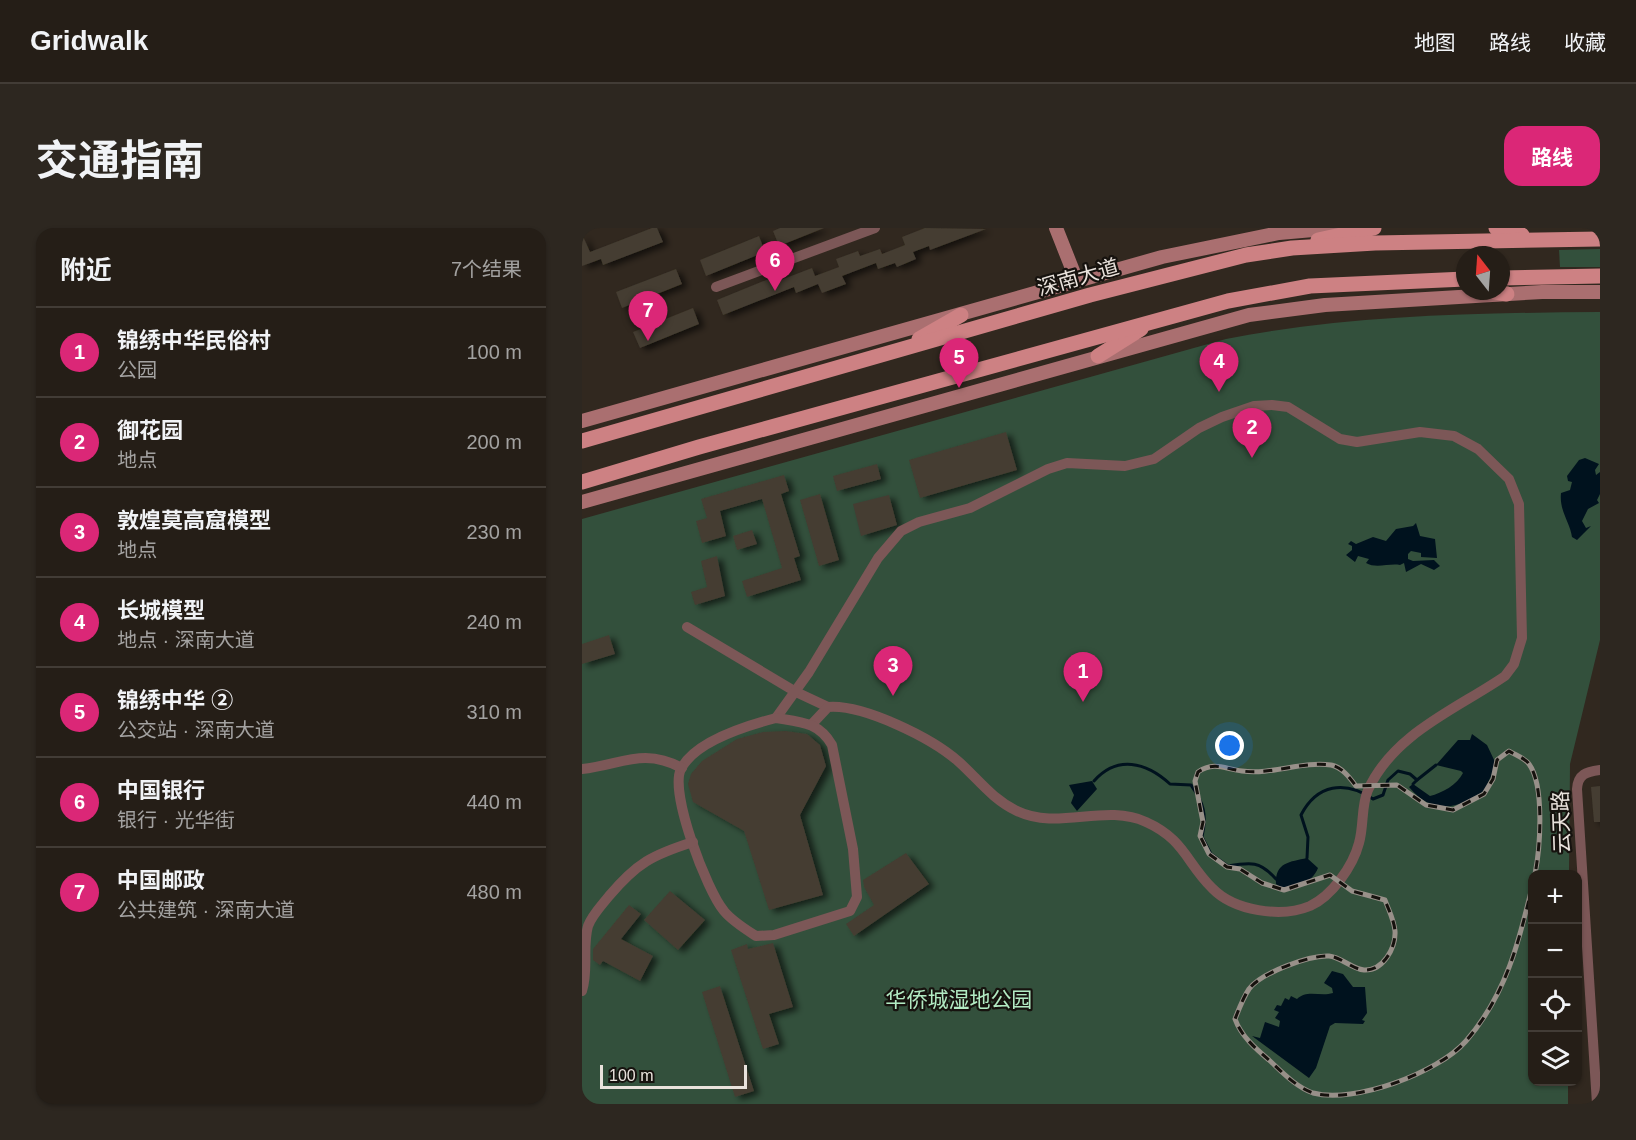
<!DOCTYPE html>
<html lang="zh">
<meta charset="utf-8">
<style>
:root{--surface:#251e17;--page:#2d2720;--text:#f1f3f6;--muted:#a3a2a1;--line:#423c36;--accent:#db2777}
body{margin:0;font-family:Helvetica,"Noto Sans SC",sans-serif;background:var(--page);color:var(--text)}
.controls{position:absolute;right:18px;bottom:18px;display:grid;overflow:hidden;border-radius:12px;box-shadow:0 2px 4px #0004}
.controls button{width:54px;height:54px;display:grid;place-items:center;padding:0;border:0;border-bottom:2px solid var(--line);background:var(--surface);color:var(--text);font:30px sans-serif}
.compass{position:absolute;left:874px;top:18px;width:54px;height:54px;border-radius:50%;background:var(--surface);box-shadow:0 2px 4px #0004;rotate:343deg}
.scale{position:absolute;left:18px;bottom:15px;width:147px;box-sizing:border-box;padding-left:6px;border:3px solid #e9e2dc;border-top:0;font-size:16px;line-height:21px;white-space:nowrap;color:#e9e2dc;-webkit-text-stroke:4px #16120e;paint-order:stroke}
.you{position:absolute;left:648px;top:518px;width:21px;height:21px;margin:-15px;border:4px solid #fff;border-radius:50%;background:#1a73e8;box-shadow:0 0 0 9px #1a73e833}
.badge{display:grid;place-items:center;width:39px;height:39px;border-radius:50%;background:var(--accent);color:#fff;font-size:20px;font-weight:700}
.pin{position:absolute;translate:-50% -50px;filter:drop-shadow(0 2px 3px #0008)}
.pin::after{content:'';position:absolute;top:32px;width:21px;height:18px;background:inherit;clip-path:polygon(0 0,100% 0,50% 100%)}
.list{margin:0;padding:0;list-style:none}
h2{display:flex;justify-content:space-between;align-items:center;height:78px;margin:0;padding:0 24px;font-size:26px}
h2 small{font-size:20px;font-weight:400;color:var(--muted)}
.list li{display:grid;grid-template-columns:39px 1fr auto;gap:18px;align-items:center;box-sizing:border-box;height:90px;padding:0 24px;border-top:2px solid var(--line)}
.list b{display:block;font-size:22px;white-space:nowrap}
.list p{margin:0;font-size:20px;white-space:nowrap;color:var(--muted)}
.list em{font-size:20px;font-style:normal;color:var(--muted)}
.icon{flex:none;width:33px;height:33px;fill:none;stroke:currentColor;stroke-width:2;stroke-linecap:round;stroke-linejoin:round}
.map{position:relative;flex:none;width:1018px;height:876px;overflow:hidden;border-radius:18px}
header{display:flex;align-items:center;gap:36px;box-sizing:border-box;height:84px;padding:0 30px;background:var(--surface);border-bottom:2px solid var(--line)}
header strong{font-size:28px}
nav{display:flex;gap:33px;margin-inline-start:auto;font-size:21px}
.intro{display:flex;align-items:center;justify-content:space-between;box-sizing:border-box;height:144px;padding:0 36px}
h1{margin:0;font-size:42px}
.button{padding:15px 27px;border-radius:18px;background:var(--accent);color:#fff;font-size:21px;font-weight:700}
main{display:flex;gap:36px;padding:0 36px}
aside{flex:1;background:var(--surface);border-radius:18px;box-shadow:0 2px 4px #0004}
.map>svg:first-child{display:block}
.green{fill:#33503c}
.water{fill:#00121e}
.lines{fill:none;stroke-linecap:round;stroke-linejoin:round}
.stream{stroke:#00121e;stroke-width:3}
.building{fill:#443d31;filter:url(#shadow)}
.street{stroke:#7c5757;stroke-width:10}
.secondary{stroke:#aa6f70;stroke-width:14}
.primary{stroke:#cd8183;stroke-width:15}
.rail-casing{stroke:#989089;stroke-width:5}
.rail{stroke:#16120e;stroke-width:3;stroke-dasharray:9;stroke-linecap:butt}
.labels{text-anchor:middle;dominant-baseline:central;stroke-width:4.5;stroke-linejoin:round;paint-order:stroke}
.street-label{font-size:21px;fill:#e9e2dc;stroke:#16120e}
.park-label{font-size:21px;fill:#b2ebc3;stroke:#16120e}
</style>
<header>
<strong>Gridwalk</strong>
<nav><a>地图</a><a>路线</a><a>收藏</a></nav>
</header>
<div class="intro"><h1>交通指南</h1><a class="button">路线</a></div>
<main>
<aside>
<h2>附近<small>7个结果</small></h2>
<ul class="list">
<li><span class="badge">1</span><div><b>锦绣中华民俗村</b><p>公园</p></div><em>100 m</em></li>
<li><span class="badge">2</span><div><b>御花园</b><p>地点</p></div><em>200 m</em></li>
<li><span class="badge">3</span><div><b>敦煌莫高窟模型</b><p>地点</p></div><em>230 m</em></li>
<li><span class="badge">4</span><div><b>长城模型</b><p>地点 · 深南大道</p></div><em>240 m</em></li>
<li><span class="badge">5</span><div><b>锦绣中华 ②</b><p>公交站 · 深南大道</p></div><em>310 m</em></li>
<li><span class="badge">6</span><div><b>中国银行</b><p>银行 · 光华街</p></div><em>440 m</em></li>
<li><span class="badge">7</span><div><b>中国邮政</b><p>公共建筑 · 深南大道</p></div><em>480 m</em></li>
</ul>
</aside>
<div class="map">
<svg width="1018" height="876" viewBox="0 0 1018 876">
<defs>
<filter id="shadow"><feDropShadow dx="5.5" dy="3" stdDeviation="3" flood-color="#0009"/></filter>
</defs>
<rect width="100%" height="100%" fill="#31281f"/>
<!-- green -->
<g class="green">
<polygon points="1018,21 1018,39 978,39 977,22"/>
<path d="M 1018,84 L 1018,412 L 988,536 L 987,646 L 951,646 L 951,854 L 986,854 L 986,876 L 0,876 L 0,291 L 644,111 C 766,87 894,85 1018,84 Z"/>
</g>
<!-- water -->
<g class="water">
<path d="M 1003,230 L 1017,236 L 1013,242 L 1014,247 L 1018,244 L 1018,266 L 1015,272 L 1017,275 L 1006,281 L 1000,293 L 1004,300 L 1009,298 L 995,312 L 990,309 C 988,294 977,283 979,265 L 988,262 L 990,254 L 986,253 L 985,248 L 997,232 Z"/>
<path d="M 834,295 L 838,308 L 853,311 L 855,330 L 839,329 L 839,325 L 829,323 L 826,326 L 826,331 L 831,333 L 852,332 L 858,338 L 852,342 L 839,336 L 824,344 L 822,335 L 818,337 C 807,335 794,341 784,335 L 787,331 L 776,328 L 773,334 L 764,327 L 770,322 L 770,318 L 766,316 L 769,313 L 774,316 L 791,309 L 804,313 L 814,301 L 831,298 Z"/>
<path d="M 890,506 L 905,517 L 914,536 L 903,562 C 876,582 850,587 827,559 L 831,556 L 848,568 C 860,565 875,557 881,545 L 879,543 L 854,537 L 876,512 L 888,512 Z"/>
<polygon points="510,553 515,561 495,583 489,575 492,567 487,557"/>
<path d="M 725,630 L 736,640 C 730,655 716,658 701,661 L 694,656 C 693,634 708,634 725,630 Z"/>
<path d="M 750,743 L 761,746 L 771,759 L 783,759 L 785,785 L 780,792 L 783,793 L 781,796 L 753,795 L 748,798 L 734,840 L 727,850 L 670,808 L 678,810 L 683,794 L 697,799 L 698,793 L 693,790 L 697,784 L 692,782 L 695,777 L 699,778 L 703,770 L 707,772 L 709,768 L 715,771 C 725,761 738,769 751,765 L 750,760 L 742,755 Z"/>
</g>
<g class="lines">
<!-- stream -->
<g class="stream">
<polyline points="835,552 854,537"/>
<path d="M 512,553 C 535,527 564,534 588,556 L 609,557 C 622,575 625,587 620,609 L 629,626 L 646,638 C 669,634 678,633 694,651"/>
<path d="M 725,630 L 726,609 L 719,587 C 735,556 763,552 791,571 L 801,567 L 806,552 L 816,543 L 828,546 L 835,552 L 831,556"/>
</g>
</g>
<!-- building -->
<g class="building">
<polygon points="70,0 75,0 81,14 21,37 19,31 0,38 0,6 8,24"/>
<polygon points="198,0 242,0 197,18 191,3"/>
<polygon points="343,0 404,1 348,22 347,18 331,24 334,31 315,39 313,35 296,41 294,35 260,48 264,56 240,65 236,56 214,65 212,59 141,87 135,72 194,48 196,53 230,40 233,48 257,39 254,31 276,23 278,28 298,21 300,26 323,17 320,9"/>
<polygon points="177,8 183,24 124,48 118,32"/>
<polygon points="94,41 100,56 40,80 34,64"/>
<polygon points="111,80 117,96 58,120 51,104"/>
<polygon points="424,204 435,242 338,270 327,232"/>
<polygon points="295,236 299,251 255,263 251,248"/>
<polygon points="202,247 207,263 199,266 218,328 212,330 219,352 165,369 160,353 200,340 180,271 138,283 144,308 120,315 114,293 125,290 119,271"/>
<polygon points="238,266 257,332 237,338 218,272"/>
<polygon points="307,267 315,297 279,308 271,276"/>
<polygon points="170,302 175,316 155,322 151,308"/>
<polygon points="135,328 143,368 113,377 109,364 125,359 119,333"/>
<polygon points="27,407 33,426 0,436 0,416"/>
<polygon points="204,503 225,506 238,517 244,538 218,587 241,667 187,682 162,603 111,574 106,556 109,546 120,533 155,511 181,504"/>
<polygon points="1018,558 1018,594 1012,594 1009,559"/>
<polygon points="324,625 347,656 272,708 264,696 292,677 282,659 281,652"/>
<polygon points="88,663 123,692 96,722 62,692"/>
<polygon points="47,677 59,686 39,711 71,728 58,753 21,733 18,737 11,732 11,721"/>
<polygon points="191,715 211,779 187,786 197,816 181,821 149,722 165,716 166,721"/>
<polygon points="138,758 172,863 153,869 120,764"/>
</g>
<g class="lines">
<!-- street -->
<g class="street">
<polyline points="134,59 293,0"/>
<polyline points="105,399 214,464 246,479"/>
<path d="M 194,490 L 227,444 L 296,330 L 319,303 L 337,294 L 388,280 L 466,241 L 485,235 L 543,238 L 572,231 L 617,200 L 640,189 L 672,178 L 690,177 L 706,179 L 758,211 L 775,214 L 838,204 L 872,208 L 896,221 L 927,251 L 937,276 L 940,410 L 932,436 L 923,448 C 875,481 812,505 786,562 C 779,578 782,598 777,615 C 771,638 750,668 728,678 C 699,690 652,683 630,660 C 604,634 602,611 564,594 C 523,575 476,603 435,583 C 410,571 397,552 377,534 C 350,510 281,476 246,479 L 230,496"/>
<path d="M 194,490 C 219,494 237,494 250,517 L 271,621 L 275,669 L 268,683 L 192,707 L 174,708 C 163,701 150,693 142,683 C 125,663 87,564 99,541 C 113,513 167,497 194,490 Z"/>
<path d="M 0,541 C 39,537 61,519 100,540"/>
<path d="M 0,763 C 7,741 0,720 6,698 C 10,687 20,677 27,668 C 55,635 70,627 111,614"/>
<path d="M 1015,876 L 995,561 C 996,546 1004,544 1018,542"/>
</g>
<!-- secondary -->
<g class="secondary">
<polyline points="474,0 495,53"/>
<polyline points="0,193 580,29 697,5 754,0"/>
<polyline points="0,274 667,87 743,77 960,64 1018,64"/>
</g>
<!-- primary -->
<g class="primary">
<polyline points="914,0 940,7"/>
<polyline points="736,12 792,0"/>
<polyline points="919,50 1018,48"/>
<polyline points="907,63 925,66"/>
<polyline points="337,111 379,87"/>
<polyline points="516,128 559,101"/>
<polyline points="0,213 508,67 664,27 710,20 793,15 1018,11"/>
<polyline points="0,254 117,219 646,73 728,58 883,51"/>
</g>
<!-- rail casing -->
<g class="rail-casing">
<path id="rail" d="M 951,655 C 937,714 924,767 884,813 C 856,845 772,876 731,865 C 714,859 700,844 687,832 C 674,821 659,808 653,791 C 657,781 661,770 667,761 C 679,745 727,727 747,728 C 759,729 770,741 782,742 C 801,743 814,720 813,703 C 812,692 807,683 803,672 L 770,663 L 748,647 L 702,662 L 680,655 L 658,641 L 645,639 L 627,626 L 618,608 L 621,594 L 613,553 L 616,544 C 632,533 643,541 660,543 C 690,547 720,533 749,537 C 760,539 768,550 774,558 L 815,557 L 844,577 L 871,582 L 902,566 L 911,551 L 915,532 L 927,523 C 933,527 943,530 947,536 C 963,558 958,621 953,646"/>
</g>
<!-- rail -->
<use href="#rail" class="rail"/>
</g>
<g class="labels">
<!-- street labels -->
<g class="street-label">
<text transform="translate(496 49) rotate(-16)">深南大道</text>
<text transform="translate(979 594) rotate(-92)">云天路</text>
</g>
<!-- park labels -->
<g class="park-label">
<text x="377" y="771">华侨城湿地公园</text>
</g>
</g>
</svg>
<div class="controls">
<button>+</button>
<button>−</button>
<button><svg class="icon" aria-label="locate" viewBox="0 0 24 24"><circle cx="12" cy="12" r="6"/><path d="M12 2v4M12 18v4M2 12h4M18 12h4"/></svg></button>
<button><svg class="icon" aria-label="layers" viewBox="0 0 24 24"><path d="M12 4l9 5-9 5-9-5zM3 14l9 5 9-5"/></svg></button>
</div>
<svg class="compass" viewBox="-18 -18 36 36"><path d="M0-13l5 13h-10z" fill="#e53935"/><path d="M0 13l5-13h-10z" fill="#a3a2a1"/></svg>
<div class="scale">100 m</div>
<div class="you"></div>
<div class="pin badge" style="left:501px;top:474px">1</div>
<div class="pin badge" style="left:670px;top:230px">2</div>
<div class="pin badge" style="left:311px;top:468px">3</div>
<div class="pin badge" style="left:637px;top:164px">4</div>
<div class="pin badge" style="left:377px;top:160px">5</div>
<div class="pin badge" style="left:193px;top:63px">6</div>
<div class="pin badge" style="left:66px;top:113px">7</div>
</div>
</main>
